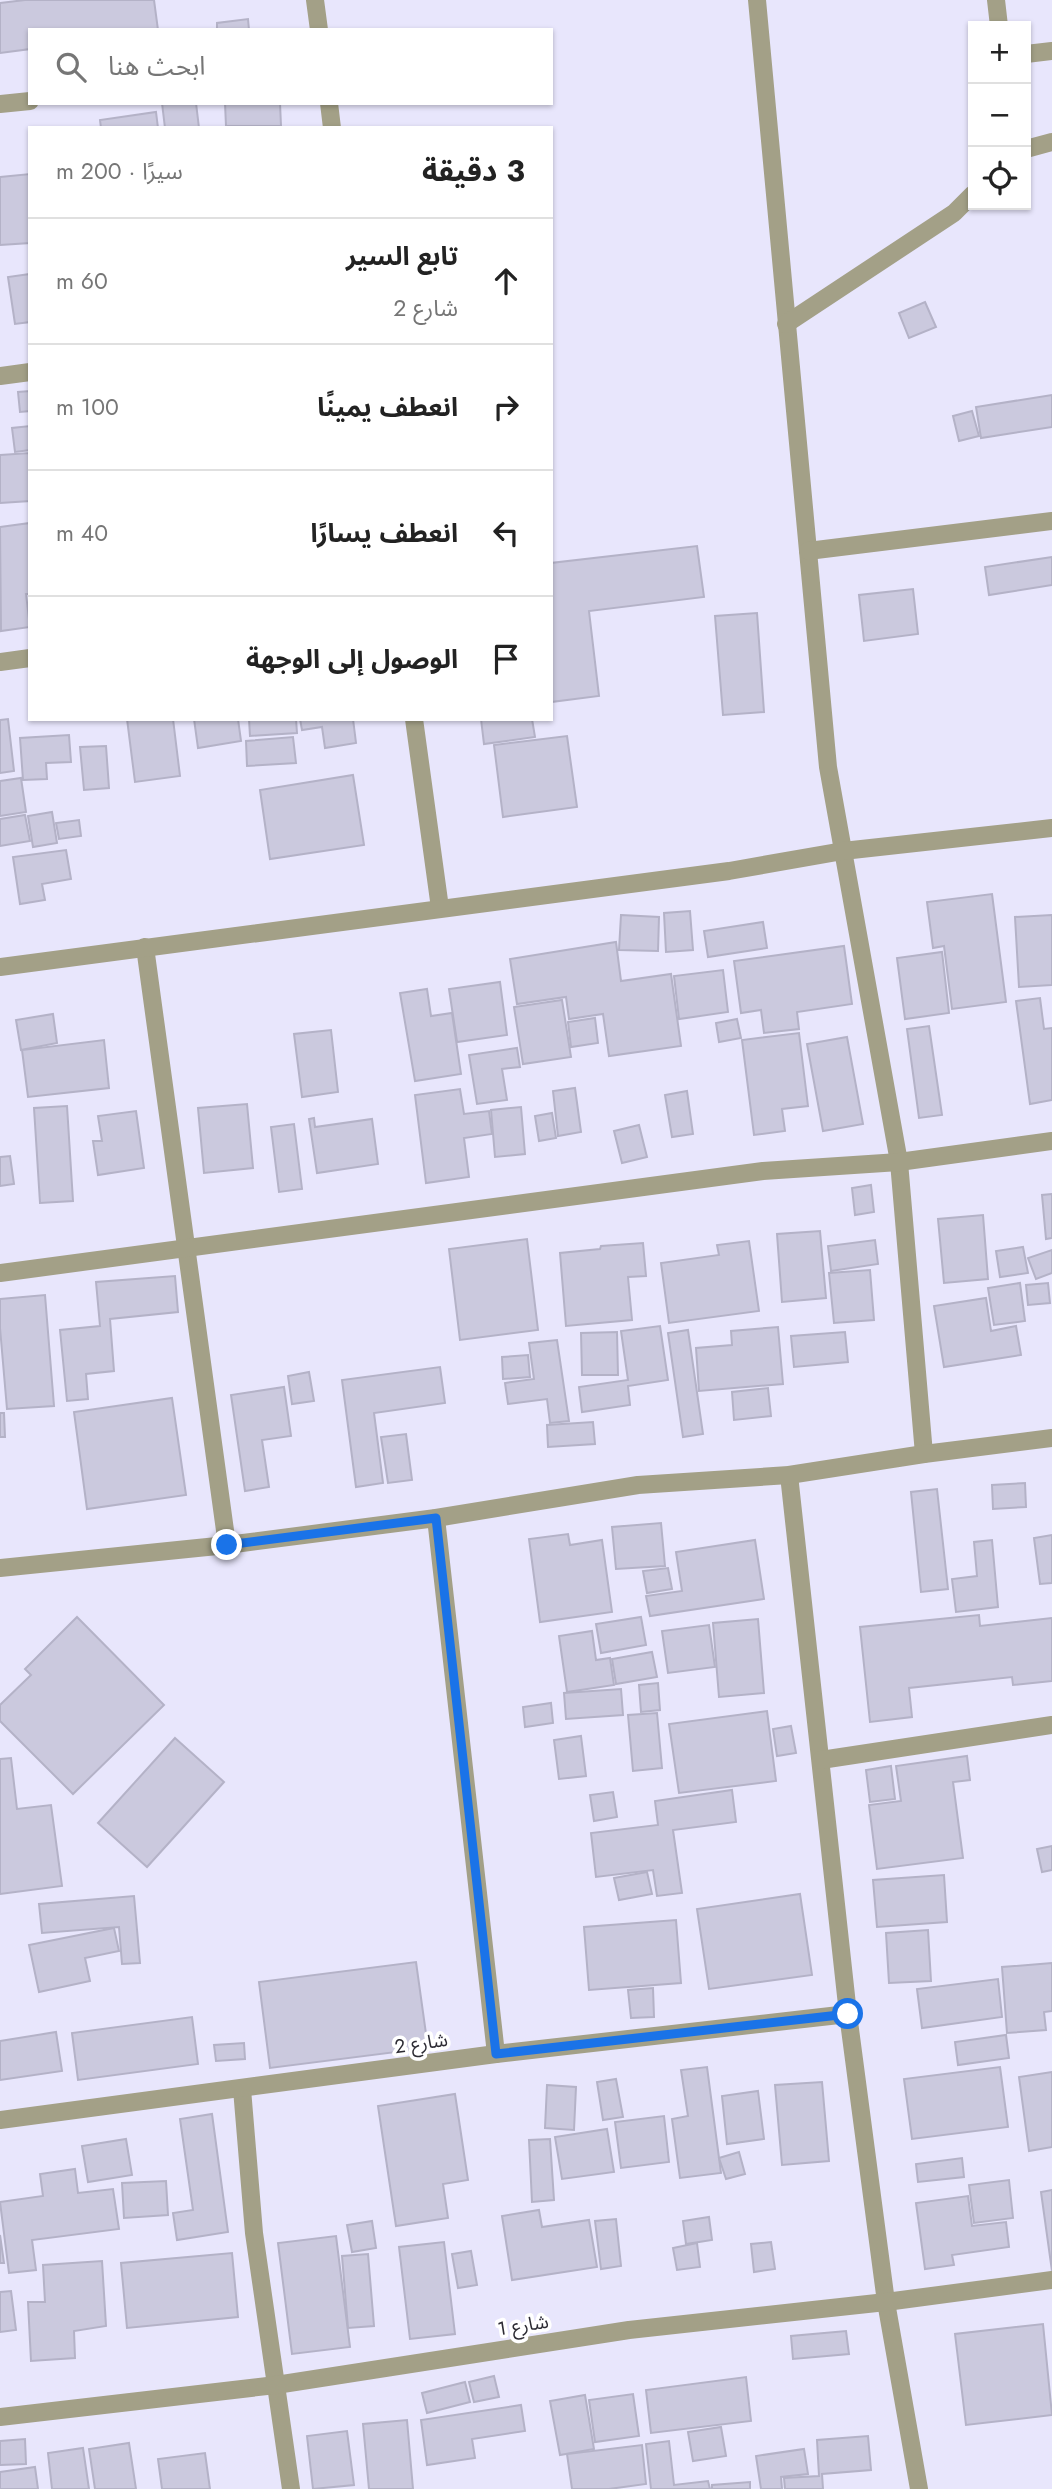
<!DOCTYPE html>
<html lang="ar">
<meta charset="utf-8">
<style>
:root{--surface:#fff;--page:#f6f6f6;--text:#222;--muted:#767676;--line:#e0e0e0}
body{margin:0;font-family:Jost,"Noto Sans Arabic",sans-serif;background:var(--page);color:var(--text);direction:rtl}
.controls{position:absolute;right:21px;top:21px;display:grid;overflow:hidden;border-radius:0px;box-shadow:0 2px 5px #0004}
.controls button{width:63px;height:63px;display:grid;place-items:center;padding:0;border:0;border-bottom:2px solid var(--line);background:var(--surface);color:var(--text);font:35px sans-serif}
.stop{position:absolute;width:21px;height:21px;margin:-16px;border:5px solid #1a73e8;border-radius:50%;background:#fff}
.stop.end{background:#1a73e8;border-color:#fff;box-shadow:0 2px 7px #0008}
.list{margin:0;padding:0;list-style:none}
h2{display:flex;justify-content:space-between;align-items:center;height:91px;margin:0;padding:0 28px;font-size:30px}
h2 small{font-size:23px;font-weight:400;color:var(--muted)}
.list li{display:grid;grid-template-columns:46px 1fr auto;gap:21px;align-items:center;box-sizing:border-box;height:126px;padding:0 28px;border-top:2px solid var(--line)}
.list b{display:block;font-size:26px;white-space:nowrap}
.list p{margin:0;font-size:23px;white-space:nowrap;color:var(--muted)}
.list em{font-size:23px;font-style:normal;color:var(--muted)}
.icon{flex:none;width:38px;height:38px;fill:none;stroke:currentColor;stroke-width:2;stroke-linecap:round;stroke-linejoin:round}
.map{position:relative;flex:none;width:1052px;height:2489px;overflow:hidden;direction:ltr}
.search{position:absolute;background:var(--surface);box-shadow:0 2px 5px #0004;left:28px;top:28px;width:525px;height:77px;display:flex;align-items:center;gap:18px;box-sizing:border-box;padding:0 24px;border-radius:0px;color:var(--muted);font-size:26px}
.panel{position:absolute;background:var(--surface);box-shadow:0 2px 5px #0004;left:28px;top:126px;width:525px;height:595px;border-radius:0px;direction:rtl}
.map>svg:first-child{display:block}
.building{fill:#cbc9de;stroke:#b4b2c7;stroke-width:2}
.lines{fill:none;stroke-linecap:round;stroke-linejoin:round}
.minor{stroke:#a3a087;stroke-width:18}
.route{stroke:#1a73e8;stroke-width:9}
.labels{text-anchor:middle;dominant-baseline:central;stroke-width:7;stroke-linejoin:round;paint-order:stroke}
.street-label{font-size:19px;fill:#2d2c34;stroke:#fff}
</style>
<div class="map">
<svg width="1052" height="2489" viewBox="0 0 1052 2489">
<rect width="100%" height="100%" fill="#e8e6fc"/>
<!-- building -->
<g class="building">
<polygon points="25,0 154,0 158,30 30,30 30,49 0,53 0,3"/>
<polygon points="248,19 249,30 217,30 217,23"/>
<polygon points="162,103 196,103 199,128 165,128"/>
<polygon points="225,103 280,103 281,126 226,126"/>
<polygon points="156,112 158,128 101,128 100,120"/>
<polygon points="30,174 30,243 0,245 0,177"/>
<polygon points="30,274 30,322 15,324 8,277"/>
<polygon points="925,302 936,327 909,338 899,313"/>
<polygon points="30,391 30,411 20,412 18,392"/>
<polygon points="1052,395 1052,427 981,438 976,407"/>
<polygon points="972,411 979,436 959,441 953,416"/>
<polygon points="30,426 30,450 15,452 12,428"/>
<polygon points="30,453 30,501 0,503 0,455"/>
<polygon points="30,523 30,594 26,594 30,627 1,631 0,527"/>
<polygon points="697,546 704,597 589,611 599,696 551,702 551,563"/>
<polygon points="1052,557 1052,585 989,595 985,567"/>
<polygon points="913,589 918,634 864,641 859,595"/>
<polygon points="757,613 764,712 723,715 715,616"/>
<polygon points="8,719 14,771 0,773 0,720"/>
<polygon points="127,719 173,719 180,776 135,782"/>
<polygon points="194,719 238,719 241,741 198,748"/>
<polygon points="249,719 296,719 297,733 250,736"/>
<polygon points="300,719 353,719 356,743 325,748 322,727 302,730"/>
<polygon points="481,719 532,719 535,737 484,744"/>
<polygon points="69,735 71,762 46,763 47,779 23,780 20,738"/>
<polygon points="567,736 577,807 503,817 494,745"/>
<polygon points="293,737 296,763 247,766 246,741"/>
<polygon points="106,746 109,788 84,790 80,747"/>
<polygon points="353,775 364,845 270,859 260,790"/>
<polygon points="21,778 26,812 0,816 0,781"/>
<polygon points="52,812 57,843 33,847 28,816"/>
<polygon points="25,815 30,841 0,846 0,819"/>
<polygon points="79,820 81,836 59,839 56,823"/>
<polygon points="66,850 71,879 42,884 45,900 20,904 13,857"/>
<polygon points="992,894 1006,1002 952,1009 944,946 933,948 927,902"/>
<polygon points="690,911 693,950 666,952 664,913"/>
<polygon points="621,915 659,917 658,951 619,950"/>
<polygon points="1052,915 1052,985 1019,987 1015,917"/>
<polygon points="763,922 767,948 708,957 704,931"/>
<polygon points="616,942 621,981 671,974 681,1046 609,1056 603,1014 569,1019 566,997 517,1004 510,959"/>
<polygon points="844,946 852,1004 797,1012 799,1029 764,1033 761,1010 741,1013 734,961"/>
<polygon points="942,952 949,1013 905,1019 897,958"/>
<polygon points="723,970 728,1012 679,1019 674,976"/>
<polygon points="500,982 507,1035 457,1042 449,989"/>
<polygon points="427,989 431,1016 452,1013 461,1074 415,1081 400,993"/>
<polygon points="1040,998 1044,1029 1052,1028 1052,1100 1030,1104 1016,1001"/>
<polygon points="562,1000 571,1057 523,1064 514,1007"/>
<polygon points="53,1014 57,1043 21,1050 16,1020"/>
<polygon points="595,1018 598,1043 571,1047 568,1022"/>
<polygon points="737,1019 741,1038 719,1042 716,1023"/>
<polygon points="929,1026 942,1115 919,1118 907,1029"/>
<polygon points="331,1030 338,1092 302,1097 294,1034"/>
<polygon points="799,1033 808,1106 782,1109 785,1131 754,1135 742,1040"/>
<polygon points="847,1037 863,1124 823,1131 807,1044"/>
<polygon points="104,1040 109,1088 28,1097 22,1050"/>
<polygon points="517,1048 520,1067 502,1069 507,1100 477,1104 469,1055"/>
<polygon points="575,1088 581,1132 558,1136 553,1091"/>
<polygon points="460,1089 464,1114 489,1111 492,1134 464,1138 469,1177 426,1183 415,1095"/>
<polygon points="687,1091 693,1134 672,1137 665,1095"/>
<polygon points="247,1104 253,1168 204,1173 198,1108"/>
<polygon points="67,1106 73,1201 40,1203 34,1108"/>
<polygon points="521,1107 525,1154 495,1157 491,1110"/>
<polygon points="136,1111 144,1168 98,1175 93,1141 102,1141 98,1116"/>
<polygon points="552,1113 556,1138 539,1141 535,1116"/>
<polygon points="314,1118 315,1127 372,1119 378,1164 317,1173 309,1119"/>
<polygon points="294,1124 302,1189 279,1192 271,1127"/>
<polygon points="639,1125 647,1157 622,1163 614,1131"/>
<polygon points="10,1156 14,1184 0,1186 0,1157"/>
<polygon points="871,1185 874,1212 855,1215 852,1188"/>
<polygon points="1052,1194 1052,1238 1046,1239 1042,1195"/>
<polygon points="983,1215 988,1279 944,1283 938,1219"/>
<polygon points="820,1231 826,1298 782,1302 777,1234"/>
<polygon points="527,1239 538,1330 460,1340 449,1249"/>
<polygon points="875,1240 878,1264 831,1271 828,1246"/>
<polygon points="749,1241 759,1311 669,1323 661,1263 719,1255 717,1245"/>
<polygon points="643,1243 646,1276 628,1277 632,1320 566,1326 560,1253 600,1249 601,1246"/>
<polygon points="1023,1247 1028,1273 1000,1277 996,1251"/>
<polygon points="1052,1250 1052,1273 1036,1279 1028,1258"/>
<polygon points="870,1270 874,1320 834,1323 829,1273"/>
<polygon points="175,1276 178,1312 110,1319 114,1371 86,1374 88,1399 67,1401 60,1330 100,1326 96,1282"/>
<polygon points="1020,1283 1025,1321 994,1325 988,1288"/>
<polygon points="1048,1283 1050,1303 1028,1305 1026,1285"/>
<polygon points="45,1295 54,1406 7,1409 0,1328 0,1299"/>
<polygon points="986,1298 991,1331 1016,1326 1021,1355 944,1367 934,1306"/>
<polygon points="660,1326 668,1380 628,1386 630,1405 582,1412 579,1387 628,1380 621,1331"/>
<polygon points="778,1327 783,1384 699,1391 696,1348 732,1345 731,1331"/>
<polygon points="688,1330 703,1434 683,1437 668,1333"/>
<polygon points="617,1332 618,1375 582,1375 581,1333"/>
<polygon points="845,1332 848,1362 794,1367 791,1336"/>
<polygon points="557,1340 569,1421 550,1423 547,1399 508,1404 505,1383 534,1379 529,1343"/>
<polygon points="528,1355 530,1377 503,1379 502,1357"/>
<polygon points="440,1367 445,1403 374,1413 383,1483 356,1487 342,1380"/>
<polygon points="309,1372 314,1401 292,1404 288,1376"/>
<polygon points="284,1387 291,1436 262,1440 269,1487 245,1491 231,1395"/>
<polygon points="768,1388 771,1416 734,1420 732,1392"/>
<polygon points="172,1398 186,1495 87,1509 74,1412"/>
<polygon points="0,1413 4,1413 5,1437 0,1437"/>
<polygon points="593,1422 595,1444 548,1447 547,1425"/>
<polygon points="406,1434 412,1480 388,1483 381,1437"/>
<polygon points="1025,1483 1026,1507 993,1509 992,1485"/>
<polygon points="937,1489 948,1589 921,1592 911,1492"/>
<polygon points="661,1523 665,1566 616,1569 612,1527"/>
<polygon points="568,1534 570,1545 602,1540 612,1612 540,1622 529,1539"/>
<polygon points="1052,1535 1052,1583 1040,1584 1034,1538"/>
<polygon points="755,1540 764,1599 650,1616 646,1596 682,1591 676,1552"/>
<polygon points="992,1540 998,1607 956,1612 952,1579 977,1576 974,1542"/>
<polygon points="668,1568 672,1589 647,1593 643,1571"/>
<polygon points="979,1615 980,1626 1052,1618 1052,1681 1013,1685 1012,1677 909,1688 912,1717 870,1722 860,1627"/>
<polygon points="77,1617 164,1705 73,1794 0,1721 0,1705 31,1675 25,1669"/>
<polygon points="641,1617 646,1645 601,1653 596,1624"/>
<polygon points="758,1619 764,1693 719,1697 713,1623"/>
<polygon points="709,1625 715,1667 668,1673 662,1631"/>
<polygon points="592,1631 596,1660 610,1658 614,1685 567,1692 559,1636"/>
<polygon points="652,1652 657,1677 616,1684 612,1659"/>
<polygon points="658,1683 660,1710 641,1712 639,1685"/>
<polygon points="621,1689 623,1715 566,1719 564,1693"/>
<polygon points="551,1703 553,1723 525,1727 523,1707"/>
<polygon points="767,1711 776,1781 679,1793 669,1724"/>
<polygon points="657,1713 662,1768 633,1771 628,1715"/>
<polygon points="791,1726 796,1753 777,1756 773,1729"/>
<polygon points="581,1736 586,1776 559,1779 554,1740"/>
<polygon points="175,1738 224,1782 147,1867 98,1823"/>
<polygon points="967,1756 970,1780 953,1782 963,1858 877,1869 869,1805 901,1801 896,1766"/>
<polygon points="11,1758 17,1809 51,1805 62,1886 0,1894 0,1759"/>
<polygon points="891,1766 895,1799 870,1802 866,1770"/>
<polygon points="732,1790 736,1822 673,1830 682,1893 657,1896 653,1870 596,1877 591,1833 658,1825 655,1801"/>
<polygon points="613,1792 617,1817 594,1821 590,1795"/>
<polygon points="1052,1846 1052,1870 1042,1872 1037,1849"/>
<polygon points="647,1872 652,1894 619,1900 614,1878"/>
<polygon points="944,1875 947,1922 877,1927 873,1880"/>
<polygon points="800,1894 812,1975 709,1989 697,1909"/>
<polygon points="134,1896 140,1963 122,1964 119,1927 42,1933 39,1904"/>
<polygon points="676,1920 681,1983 589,1990 584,1927"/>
<polygon points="114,1928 119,1951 85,1958 90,1981 39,1992 29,1945"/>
<polygon points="928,1930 931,1981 889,1983 886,1933"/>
<polygon points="416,1962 428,2048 270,2068 259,1982"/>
<polygon points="1052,1963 1052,2011 1044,2012 1046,2030 1007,2033 1002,1967"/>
<polygon points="998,1979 1002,2017 922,2028 917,1989"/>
<polygon points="653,1988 654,2017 631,2018 628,1990"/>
<polygon points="192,2017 198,2064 78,2080 72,2033"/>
<polygon points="56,2032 62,2071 0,2080 0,2041"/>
<polygon points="1006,2035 1009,2058 958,2065 955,2042"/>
<polygon points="244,2043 245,2059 216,2061 214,2045"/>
<polygon points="707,2067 721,2173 680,2178 672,2119 688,2116 681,2070"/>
<polygon points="1000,2067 1008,2127 912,2139 904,2079"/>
<polygon points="1052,2072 1052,2147 1029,2151 1019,2077"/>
<polygon points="616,2079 623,2117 603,2120 597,2082"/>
<polygon points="822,2082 829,2161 782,2165 775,2085"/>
<polygon points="547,2085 576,2087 574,2130 545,2128"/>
<polygon points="758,2091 764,2139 727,2144 722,2096"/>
<polygon points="455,2094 468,2180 443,2184 448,2218 396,2226 378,2106"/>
<polygon points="212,2114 228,2232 177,2240 173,2213 193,2210 180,2119"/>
<polygon points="664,2116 669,2162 621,2168 615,2122"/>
<polygon points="607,2129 614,2172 562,2179 555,2137"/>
<polygon points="126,2139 132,2175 88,2182 82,2146"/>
<polygon points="550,2139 554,2200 532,2202 529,2140"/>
<polygon points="739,2152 745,2174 726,2179 719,2158"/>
<polygon points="962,2158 964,2177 918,2182 916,2164"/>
<polygon points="75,2169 78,2193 113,2189 119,2229 32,2240 36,2270 9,2273 0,2202 43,2196 40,2174"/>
<polygon points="1009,2180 1013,2218 974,2223 969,2185"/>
<polygon points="166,2181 168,2215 124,2218 122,2183"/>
<polygon points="1052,2190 1052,2271 1041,2192"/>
<polygon points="968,2196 972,2226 1006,2222 1009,2247 952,2255 954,2265 925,2269 916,2203"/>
<polygon points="539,2210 542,2227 589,2220 597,2267 512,2280 502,2216"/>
<polygon points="709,2217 712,2240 686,2244 683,2221"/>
<polygon points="616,2219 621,2266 601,2269 595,2221"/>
<polygon points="372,2221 376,2248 352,2252 347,2225"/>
<polygon points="0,2235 4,2263 0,2263"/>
<polygon points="336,2236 350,2347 292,2354 278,2243"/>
<polygon points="444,2242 455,2334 410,2339 399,2247"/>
<polygon points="771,2242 775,2269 754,2272 751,2244"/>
<polygon points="697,2243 700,2267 677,2270 673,2248"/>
<polygon points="471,2251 477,2285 458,2288 452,2254"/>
<polygon points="232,2253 238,2317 127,2328 121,2263"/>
<polygon points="368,2254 374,2326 348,2328 342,2256"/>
<polygon points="102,2261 106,2326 74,2331 75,2358 31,2361 28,2302 45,2302 43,2265"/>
<polygon points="11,2291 16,2330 0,2332 0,2292"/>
<polygon points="1043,2324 1052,2415 966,2425 955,2334"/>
<polygon points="846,2331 849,2354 793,2359 791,2336"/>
<polygon points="494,2376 499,2397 474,2402 469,2382"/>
<polygon points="746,2377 751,2421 651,2433 646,2390"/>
<polygon points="465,2382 470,2402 427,2413 422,2393"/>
<polygon points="633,2394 639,2436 595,2442 589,2400"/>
<polygon points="585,2395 594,2449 560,2455 550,2401"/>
<polygon points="521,2405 525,2431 472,2439 475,2458 427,2465 421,2420"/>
<polygon points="407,2420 413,2489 369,2489 363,2424"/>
<polygon points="721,2427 726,2456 693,2461 688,2432"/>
<polygon points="347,2431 354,2485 313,2489 307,2436"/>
<polygon points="868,2436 871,2470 822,2474 823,2489 785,2489 784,2478 819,2476 817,2440"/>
<polygon points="25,2439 26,2464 0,2465 0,2441"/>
<polygon points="669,2441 674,2485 708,2481 710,2489 651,2489 646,2444"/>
<polygon points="129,2443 136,2489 95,2489 89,2449"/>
<polygon points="642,2445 646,2484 609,2489 572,2489 567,2454"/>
<polygon points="83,2448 89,2489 52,2489 48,2453"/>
<polygon points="804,2449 808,2474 781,2477 782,2489 761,2489 756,2456"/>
<polygon points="205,2453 210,2489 162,2489 158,2459"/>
<polygon points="35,2467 38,2489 0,2489 0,2472"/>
<polygon points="750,2482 750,2489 712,2489 712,2485"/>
</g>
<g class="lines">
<!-- minor -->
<g class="minor">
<polyline points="315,0 319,30"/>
<polyline points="757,0 828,767 899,1162 924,1454"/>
<polyline points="996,0 999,26"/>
<polyline points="1026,54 1052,51"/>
<polyline points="329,103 332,128"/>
<polyline points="0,104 30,101"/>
<polyline points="1026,149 1052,142"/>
<polyline points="786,324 954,213 973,194"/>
<polyline points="0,376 30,372"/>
<polyline points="808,551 1052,521"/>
<polyline points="0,662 30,658"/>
<polyline points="414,719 440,908"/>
<polyline points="145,947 227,1545"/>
<polyline points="0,967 729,871 843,851 1052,828"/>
<polyline points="0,1273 763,1171 899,1162 1052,1141"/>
<polyline points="789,1475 848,2014 886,2302 919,2489"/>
<polyline points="436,1518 496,2054"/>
<polyline points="0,1568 227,1545 436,1518 638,1485 789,1475 924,1454 1052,1438"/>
<polyline points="821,1760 1052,1725"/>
<polyline points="242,2089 254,2233 291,2489"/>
<polyline points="0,2120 496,2054 848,2014"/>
<polyline points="0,2417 276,2385 629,2330 886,2302 1052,2280"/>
</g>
</g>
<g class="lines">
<!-- route -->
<polyline class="route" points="227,1545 436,1518 496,2054 848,2014"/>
</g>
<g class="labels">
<!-- street labels -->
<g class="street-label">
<text transform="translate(421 2043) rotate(-8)">شارع 2</text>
<text transform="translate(523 2325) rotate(-9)">شارع 1</text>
</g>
</g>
</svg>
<div class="controls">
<button>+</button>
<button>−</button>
<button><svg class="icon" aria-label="locate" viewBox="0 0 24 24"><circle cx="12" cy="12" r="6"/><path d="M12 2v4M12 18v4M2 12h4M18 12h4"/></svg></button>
</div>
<div class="stop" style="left:848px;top:2014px"></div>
<div class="stop end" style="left:227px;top:1545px"></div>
<div class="search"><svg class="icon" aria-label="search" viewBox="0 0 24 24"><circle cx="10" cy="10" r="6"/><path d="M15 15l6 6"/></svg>ابحث هنا</div>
<section class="panel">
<h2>3 دقيقة<small>سيرًا · 200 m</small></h2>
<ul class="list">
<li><svg class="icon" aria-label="ahead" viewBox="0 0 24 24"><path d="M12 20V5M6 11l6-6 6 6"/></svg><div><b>تابع السير</b><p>شارع 2</p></div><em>60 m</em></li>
<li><svg class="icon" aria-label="right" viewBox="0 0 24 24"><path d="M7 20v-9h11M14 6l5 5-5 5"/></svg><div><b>انعطف يمينًا</b></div><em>100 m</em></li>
<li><svg class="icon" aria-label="left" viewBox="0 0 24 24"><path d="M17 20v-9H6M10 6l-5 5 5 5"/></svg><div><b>انعطف يسارًا</b></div><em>40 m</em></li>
<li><svg class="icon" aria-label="arrive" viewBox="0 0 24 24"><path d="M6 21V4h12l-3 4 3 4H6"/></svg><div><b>الوصول إلى الوجهة</b></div></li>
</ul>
</section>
</div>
